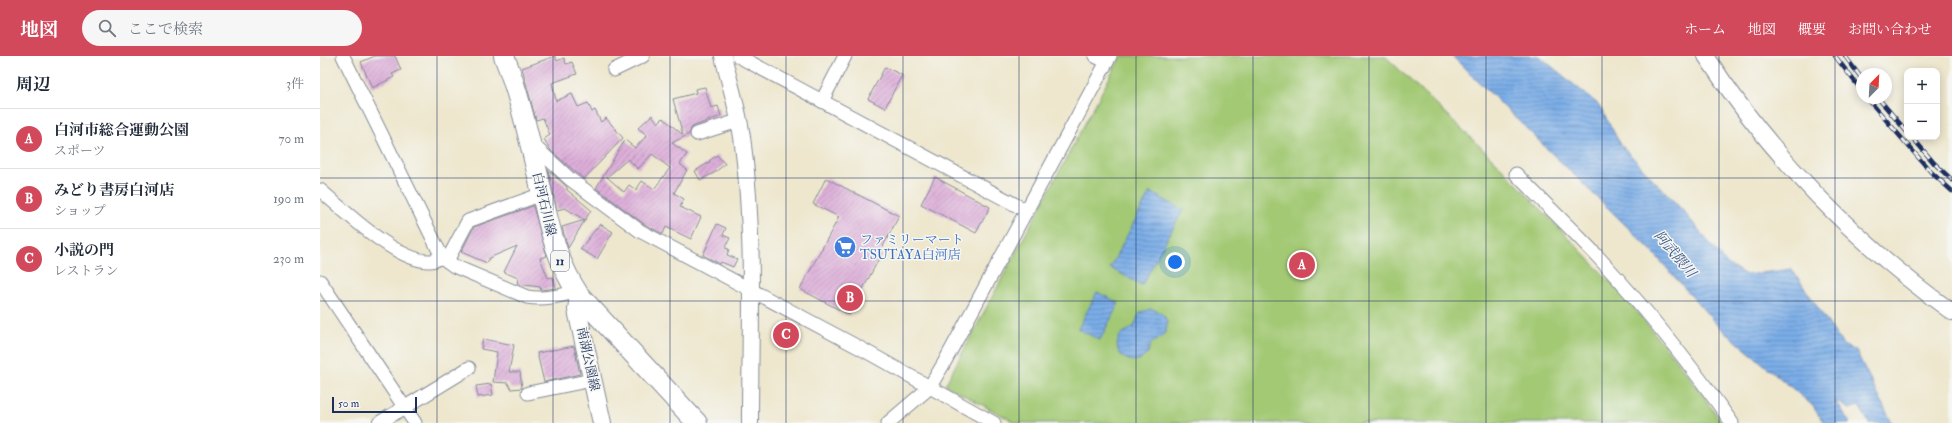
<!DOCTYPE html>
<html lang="ja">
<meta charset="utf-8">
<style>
:root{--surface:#fff;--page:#f6f6f7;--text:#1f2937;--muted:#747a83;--line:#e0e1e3;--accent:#d1495b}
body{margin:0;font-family:"IM FELL Double Pica","Noto Serif JP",serif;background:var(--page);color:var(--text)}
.controls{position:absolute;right:12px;top:12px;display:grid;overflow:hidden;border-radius:8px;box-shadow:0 2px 10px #0003}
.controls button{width:36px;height:36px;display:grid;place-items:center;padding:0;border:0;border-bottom:1px solid var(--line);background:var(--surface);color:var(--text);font:20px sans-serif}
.compass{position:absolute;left:1536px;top:12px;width:36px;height:36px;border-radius:50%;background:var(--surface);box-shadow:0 2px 10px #0003;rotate:24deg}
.scale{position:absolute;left:12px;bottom:10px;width:85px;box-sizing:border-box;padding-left:4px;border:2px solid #1b2f5e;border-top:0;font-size:11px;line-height:14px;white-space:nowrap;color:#1b2f5e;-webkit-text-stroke:3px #f6f6f2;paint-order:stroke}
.you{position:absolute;left:855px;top:206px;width:14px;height:14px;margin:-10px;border:3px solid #fff;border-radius:50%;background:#1a73e8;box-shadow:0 0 0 6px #1a73e833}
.badge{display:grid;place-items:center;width:26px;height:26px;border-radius:50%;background:var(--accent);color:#fff;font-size:13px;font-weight:700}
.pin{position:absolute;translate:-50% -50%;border:2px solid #fff;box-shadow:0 1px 4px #0006}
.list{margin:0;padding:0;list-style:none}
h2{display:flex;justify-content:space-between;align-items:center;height:52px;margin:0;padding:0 16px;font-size:17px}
h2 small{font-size:13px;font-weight:400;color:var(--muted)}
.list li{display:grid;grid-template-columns:26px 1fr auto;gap:12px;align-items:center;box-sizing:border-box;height:60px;padding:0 16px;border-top:1px solid var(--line)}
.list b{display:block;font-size:15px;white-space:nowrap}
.list p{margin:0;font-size:13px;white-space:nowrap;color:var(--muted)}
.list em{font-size:13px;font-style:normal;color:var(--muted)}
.icon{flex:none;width:22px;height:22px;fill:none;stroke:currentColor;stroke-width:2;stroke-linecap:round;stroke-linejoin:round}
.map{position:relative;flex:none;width:1632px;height:367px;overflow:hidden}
header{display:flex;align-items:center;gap:24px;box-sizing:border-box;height:56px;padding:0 20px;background:var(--accent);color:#fff}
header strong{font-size:19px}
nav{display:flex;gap:22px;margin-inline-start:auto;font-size:14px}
.search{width:280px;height:36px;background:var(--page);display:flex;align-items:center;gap:10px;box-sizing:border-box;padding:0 14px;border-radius:22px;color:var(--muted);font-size:15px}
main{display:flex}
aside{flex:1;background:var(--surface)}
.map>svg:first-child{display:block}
.green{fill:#a3c974;stroke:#5f7c69}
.water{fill:url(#water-rules);stroke:#4c6ea2}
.building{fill:url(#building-hatch);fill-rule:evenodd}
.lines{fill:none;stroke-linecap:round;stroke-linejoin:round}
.minor-casing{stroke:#848b96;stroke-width:15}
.tertiary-casing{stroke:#848b96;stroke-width:18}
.secondary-casing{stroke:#848b96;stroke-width:20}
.primary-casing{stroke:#848b96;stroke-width:22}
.minor{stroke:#fff;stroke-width:13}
.tertiary{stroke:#fff;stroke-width:16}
.secondary{stroke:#fff;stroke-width:18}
.primary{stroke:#fff;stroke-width:20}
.rail-casing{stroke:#1b2f5e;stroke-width:4.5}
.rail{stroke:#f6f6f2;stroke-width:3;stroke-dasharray:9;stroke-linecap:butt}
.grid{fill:none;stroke:#1b2f5e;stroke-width:1;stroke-opacity:0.55}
.labels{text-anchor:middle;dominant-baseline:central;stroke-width:3;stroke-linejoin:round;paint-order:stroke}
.shield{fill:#f6f6f2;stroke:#5d6b8a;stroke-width:1}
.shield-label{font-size:12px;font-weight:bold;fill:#1b2f5e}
.street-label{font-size:13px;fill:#1b2f5e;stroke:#f6f6f2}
.shop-label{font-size:13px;fill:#366cbe;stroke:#f6f6f2;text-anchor:start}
.water-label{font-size:14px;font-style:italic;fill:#385587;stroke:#f6f6f2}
</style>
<header>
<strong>地図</strong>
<div class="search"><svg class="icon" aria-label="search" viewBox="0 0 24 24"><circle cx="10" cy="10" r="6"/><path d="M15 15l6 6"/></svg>ここで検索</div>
<nav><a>ホーム</a><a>地図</a><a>概要</a><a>お問い合わせ</a></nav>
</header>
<main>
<aside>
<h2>周辺<small>3件</small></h2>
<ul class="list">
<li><span class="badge">A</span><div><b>白河市総合運動公園</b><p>スポーツ</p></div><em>70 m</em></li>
<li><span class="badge">B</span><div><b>みどり書房白河店</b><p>ショップ</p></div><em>190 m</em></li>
<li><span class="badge">C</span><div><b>小説の門</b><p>レストラン</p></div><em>230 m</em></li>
</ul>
</aside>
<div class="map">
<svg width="1632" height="367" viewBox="0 0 1632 367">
<defs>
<pattern id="water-rules" width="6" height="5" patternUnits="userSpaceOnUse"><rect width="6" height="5" fill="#7cade7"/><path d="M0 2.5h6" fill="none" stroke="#658dbe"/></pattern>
<pattern id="building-hatch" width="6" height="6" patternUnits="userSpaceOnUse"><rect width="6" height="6" fill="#ddaed9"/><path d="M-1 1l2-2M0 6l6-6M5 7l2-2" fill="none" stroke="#b28eb3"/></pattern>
</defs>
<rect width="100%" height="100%" fill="#f6f6f2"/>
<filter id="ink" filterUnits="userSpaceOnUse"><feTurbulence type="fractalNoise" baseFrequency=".025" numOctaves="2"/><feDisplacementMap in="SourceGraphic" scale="8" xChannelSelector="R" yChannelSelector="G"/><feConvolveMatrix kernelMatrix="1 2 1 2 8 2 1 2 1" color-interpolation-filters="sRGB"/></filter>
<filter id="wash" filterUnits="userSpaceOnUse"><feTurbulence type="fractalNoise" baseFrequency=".012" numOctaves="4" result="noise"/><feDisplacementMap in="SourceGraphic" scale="16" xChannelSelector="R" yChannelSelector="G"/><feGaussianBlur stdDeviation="0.9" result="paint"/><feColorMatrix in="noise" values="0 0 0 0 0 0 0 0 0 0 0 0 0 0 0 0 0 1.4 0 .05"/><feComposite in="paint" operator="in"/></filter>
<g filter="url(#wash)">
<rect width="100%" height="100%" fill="#eee7ce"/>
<!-- green -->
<polygon class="green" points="801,0 1065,0 1172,102 1305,241 1369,320 1402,367 696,367 625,329"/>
<!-- water -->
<g class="water">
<polygon points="1132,0 1219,0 1279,49 1301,89 1364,156 1406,207 1426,219 1472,213 1523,289 1536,295 1572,367 1549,367 1539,350 1529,353 1515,344 1530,367 1504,367 1492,349 1398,270 1330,193"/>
<polygon points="830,136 863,154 822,229 790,212"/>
<polygon points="777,236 799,247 780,284 758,273"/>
<path d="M 831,253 C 854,258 851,280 831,287 C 829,291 829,296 826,299 C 815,312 793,301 798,284 C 800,275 809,276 814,270 C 817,265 817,260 821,256 Z"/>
</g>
<g id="blocks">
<!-- building -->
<g class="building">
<polygon points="55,0 75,0 81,14 72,18 74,21 52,32 41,6"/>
<polygon points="235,0 237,5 244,2 246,8 252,6 257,18 232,27 236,45 252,38 258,51 268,47 272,56 275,54 281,66 286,62 303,82 264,123 231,95 224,83 230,79 223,62 216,64 202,12"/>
<polygon points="565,11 582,19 565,52 548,43"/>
<path d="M 385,31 L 391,52 L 398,50 L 401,60 L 372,71 L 369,78 L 352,87 L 367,98 L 360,108 L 367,114 L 354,137 L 364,143 L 360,151 L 381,161 L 371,183 L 346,171 L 343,178 L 324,168 L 276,132 L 305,84 L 315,92 L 327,79 L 318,72 L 332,59 L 338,67 L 343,62 L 363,79 L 353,43 L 376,37 L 375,33 ZM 332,98 L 350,112 L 334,133 L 322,125 L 316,134 L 309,129 L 304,136 L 287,121 L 308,103 L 318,113 Z"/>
<polygon points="397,99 405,108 394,117 380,124 375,115 390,106 389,105"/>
<polygon points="228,114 247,131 247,134 271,154 265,164 245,152 237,154"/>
<polygon points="615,121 670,151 656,177 601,148"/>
<polygon points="506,122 579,160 560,196 562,197 529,259 480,233 519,161 493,148"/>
<polygon points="213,150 227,200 220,202 228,222 233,221 236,232 221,234 220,231 197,228 198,222 184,216 197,190 169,202 167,207 141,196 154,171"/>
<polygon points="265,164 248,192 242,171"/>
<polygon points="280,168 293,176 277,203 260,193"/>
<polygon points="397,168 406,172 403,179 410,182 405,192 409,193 407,199 417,203 413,211 401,206 400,208 383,199"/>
<polygon points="163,283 194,289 189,316 200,316 202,332 191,333 188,327 173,326 177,296 161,293"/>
<polygon points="254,290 260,318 224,326 217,297"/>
<polygon points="171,328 173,339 158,341 156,330"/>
</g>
</g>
</g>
<g filter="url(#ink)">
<use href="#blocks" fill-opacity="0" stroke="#848b96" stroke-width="1"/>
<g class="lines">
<!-- minor casing -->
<g class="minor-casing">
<g id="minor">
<path d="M 23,0 L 122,201 L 134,210 L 207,241 C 224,244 240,240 257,235"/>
<polyline points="418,0 707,155"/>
<polyline points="775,0 787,6"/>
<polyline points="294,14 323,0"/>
<polyline points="502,45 525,0"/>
<polyline points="377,78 418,65"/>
<polyline points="210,86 250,123 320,175 540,292 674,367"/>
<path d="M 1196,118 C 1223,146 1252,173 1279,202 C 1327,254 1371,309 1412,367"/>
<path d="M 0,134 C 25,155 77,206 110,205 C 114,205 119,202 122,201"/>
<polyline points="127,205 148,165 222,138"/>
<polyline points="0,225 95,367"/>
<polyline points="208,337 272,324"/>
<polyline points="59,367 149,312"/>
<polyline points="568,367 609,332 624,307 790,0"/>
</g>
</g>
<!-- tertiary casing -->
<g class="tertiary-casing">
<g id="tertiary">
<path d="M 403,0 C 410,29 420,59 423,89 C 435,181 430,275 430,367"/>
<path d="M 1386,0 C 1450,99 1536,187 1632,256"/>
</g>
</g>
<!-- secondary casing -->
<g class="secondary-casing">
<polyline id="secondary" points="259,239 257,254 282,367"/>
</g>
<!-- primary casing -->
<g class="primary-casing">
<path id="primary" d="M 184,0 C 200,40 209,83 219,124 C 228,166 235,203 259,239 L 377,367"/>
</g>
<!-- minor -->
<use href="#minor" class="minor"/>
<!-- tertiary -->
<use href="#tertiary" class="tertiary"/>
<!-- secondary -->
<use href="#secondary" class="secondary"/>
<!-- primary -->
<use href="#primary" class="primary"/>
<!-- rail casing -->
<g class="rail-casing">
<g id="rail">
<polyline points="1515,0 1542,35"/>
<polyline points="1525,0 1542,23"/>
<polyline points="1547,42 1611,116 1632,135"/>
<polyline points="1558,42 1587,76"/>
<polyline points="1592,81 1614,107 1632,124"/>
</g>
</g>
<!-- rail -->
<use href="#rail" class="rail"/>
</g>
</g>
<!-- grid -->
<path class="grid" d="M 117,0 L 117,367M 233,0 L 233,367M 350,0 L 350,367M 466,0 L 466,367M 583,0 L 583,367M 699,0 L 699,367M 816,0 L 816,367M 933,0 L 933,367M 1049,0 L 1049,367M 1166,0 L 1166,367M 1282,0 L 1282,367M 1399,0 L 1399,367M 1515,0 L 1515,367M 0,122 L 1632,122M 0,245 L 1632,245"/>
<!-- icons -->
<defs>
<g id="supermarket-disc" transform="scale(1.15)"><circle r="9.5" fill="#3f7fe0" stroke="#f6f6f2"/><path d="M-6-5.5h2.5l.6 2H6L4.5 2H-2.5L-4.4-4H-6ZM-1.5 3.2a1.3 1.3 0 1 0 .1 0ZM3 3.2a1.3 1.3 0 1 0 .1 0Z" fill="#fff"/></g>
</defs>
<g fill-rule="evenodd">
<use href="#supermarket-disc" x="525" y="191"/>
</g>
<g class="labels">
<!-- shield labels -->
<rect class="shield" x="231" y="195" width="18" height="20" rx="3"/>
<g class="shield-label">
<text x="240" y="205">11</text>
</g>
<!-- street labels -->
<g class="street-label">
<text transform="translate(224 148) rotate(77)">白河石川線</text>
<text transform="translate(268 303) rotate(78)">南湖公園線</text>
</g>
<!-- shop labels -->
<g class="shop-label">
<text x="540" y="184">ファミリーマート<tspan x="540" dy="15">TSUTAYA白河店</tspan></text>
</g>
<!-- water labels -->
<g class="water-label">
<text transform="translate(1355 198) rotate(50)">阿武隈川</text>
</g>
</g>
</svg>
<div class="controls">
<button>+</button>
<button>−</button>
</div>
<svg class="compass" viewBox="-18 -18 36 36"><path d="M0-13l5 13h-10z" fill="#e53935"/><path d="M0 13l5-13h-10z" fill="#747a83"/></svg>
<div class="scale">50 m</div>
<div class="you"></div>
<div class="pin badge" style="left:982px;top:209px">A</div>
<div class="pin badge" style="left:530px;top:242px">B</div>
<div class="pin badge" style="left:466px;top:279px">C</div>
</div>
</main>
